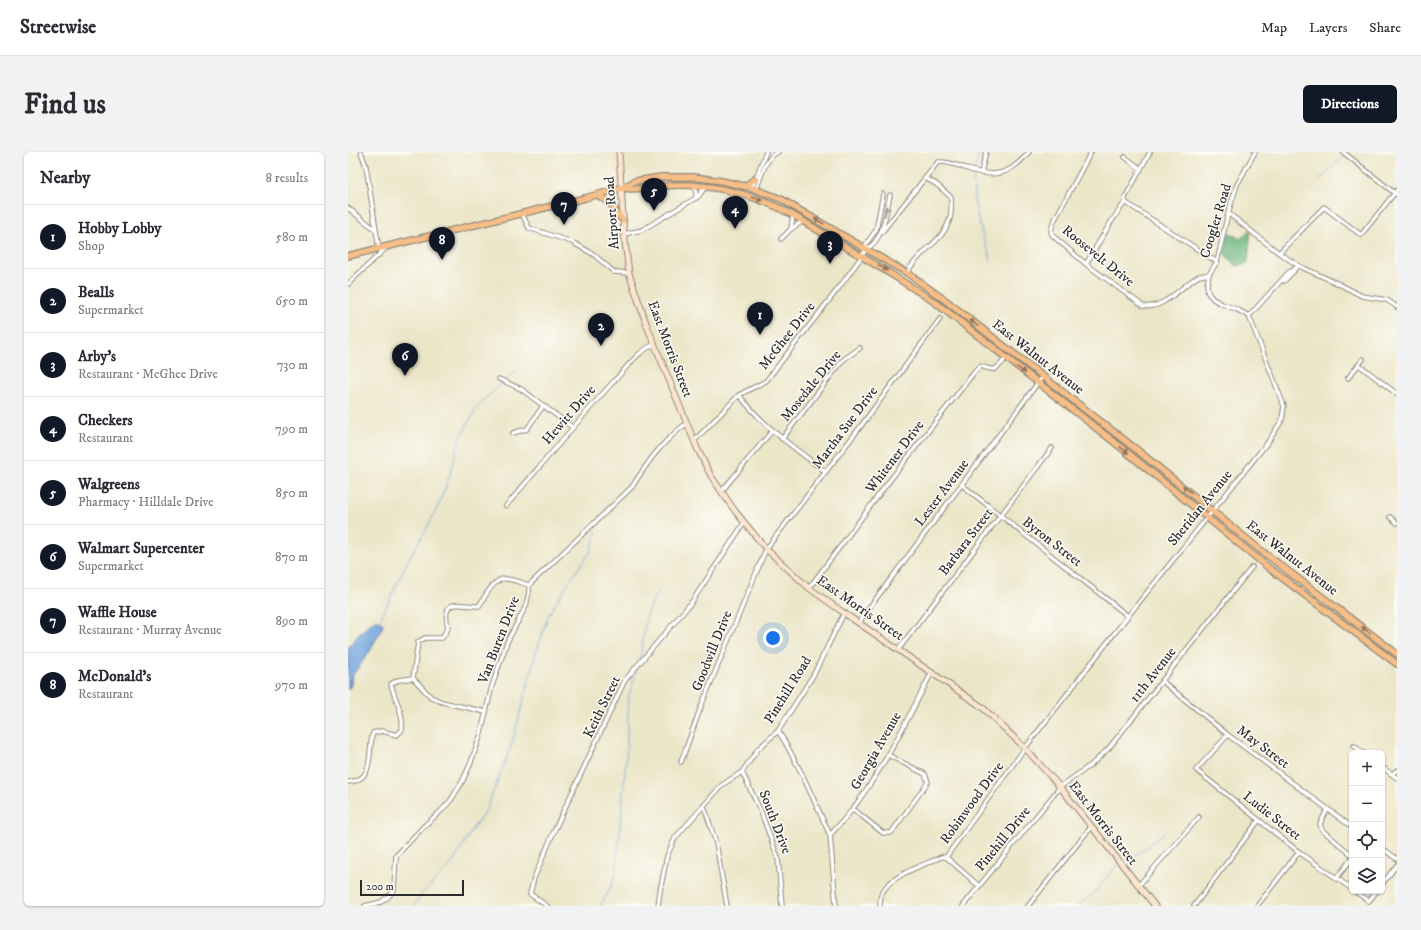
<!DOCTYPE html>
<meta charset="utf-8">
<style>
:root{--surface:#fff;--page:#f2f2f3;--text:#2b2b33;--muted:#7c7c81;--line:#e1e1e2;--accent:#111827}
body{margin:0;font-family:"IM FELL DW Pica",serif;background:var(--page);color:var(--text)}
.controls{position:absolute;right:12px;bottom:12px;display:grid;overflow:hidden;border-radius:6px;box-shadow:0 1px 3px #0004}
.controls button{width:36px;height:36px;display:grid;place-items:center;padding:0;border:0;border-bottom:1px solid var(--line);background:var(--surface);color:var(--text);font:20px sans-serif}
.scale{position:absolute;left:12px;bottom:10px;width:104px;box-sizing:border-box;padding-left:4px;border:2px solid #2b2b2b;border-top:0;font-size:11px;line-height:14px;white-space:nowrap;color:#2b2b2b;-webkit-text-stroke:3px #fdfcf7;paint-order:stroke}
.you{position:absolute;left:425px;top:486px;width:14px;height:14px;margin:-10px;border:3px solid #fff;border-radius:50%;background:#1a73e8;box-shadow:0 0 0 6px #1a73e833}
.badge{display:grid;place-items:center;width:26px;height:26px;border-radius:50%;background:var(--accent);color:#fff;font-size:13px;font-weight:700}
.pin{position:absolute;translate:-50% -33px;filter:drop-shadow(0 1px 2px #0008)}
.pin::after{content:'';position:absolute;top:21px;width:14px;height:12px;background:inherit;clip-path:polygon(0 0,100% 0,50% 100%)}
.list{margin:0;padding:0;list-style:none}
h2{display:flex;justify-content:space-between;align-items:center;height:52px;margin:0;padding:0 16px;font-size:17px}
h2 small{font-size:13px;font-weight:400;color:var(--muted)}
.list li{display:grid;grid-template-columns:26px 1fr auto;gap:12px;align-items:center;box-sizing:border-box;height:64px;padding:0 16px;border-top:1px solid var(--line)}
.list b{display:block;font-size:15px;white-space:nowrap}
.list p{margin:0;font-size:13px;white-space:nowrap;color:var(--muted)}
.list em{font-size:13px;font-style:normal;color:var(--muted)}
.icon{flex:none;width:22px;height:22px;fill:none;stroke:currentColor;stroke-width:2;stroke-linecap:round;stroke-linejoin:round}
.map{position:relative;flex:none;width:1049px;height:754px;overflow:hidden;border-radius:6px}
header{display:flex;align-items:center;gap:24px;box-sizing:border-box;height:56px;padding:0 20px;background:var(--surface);border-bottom:1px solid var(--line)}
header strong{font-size:19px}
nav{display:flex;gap:22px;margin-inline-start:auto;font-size:14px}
.intro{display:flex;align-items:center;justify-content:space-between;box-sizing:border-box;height:96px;padding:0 24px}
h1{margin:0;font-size:28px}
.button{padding:10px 18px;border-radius:6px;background:var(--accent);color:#fff;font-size:14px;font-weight:700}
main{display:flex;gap:24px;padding:0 24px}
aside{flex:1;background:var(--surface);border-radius:6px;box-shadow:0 1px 3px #0004}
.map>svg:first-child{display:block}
.forest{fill:#69b278;stroke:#4a6e52}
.water{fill:#70a3dc;stroke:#4e6784}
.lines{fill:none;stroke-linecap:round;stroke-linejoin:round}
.stream{stroke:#70a3dc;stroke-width:1}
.street-casing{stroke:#8c887a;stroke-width:5.5}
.secondary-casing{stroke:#8c887a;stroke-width:7}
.primary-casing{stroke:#8c887a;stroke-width:8}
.street{stroke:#fff;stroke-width:3.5}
.secondary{stroke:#fce5cf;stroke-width:5}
.primary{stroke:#f7be87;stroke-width:5.5}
.oneway{fill:#917459}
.oneway2{fill:#a0a0a0}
.labels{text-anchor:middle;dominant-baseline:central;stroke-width:3;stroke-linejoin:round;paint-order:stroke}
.street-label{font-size:14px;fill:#2b2b2b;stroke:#fdfcf7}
</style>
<header>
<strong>Streetwise</strong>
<nav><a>Map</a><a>Layers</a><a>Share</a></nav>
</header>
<div class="intro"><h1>Find us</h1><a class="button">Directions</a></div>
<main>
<aside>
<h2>Nearby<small>8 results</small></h2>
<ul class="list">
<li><span class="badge">1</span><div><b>Hobby Lobby</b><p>Shop</p></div><em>580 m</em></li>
<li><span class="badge">2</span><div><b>Bealls</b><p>Supermarket</p></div><em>650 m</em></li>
<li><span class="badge">3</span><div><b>Arby's</b><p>Restaurant · McGhee Drive</p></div><em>730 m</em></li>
<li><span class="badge">4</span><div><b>Checkers</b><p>Restaurant</p></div><em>790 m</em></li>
<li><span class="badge">5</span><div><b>Walgreens</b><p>Pharmacy · Hilldale Drive</p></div><em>850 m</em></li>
<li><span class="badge">6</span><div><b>Walmart Supercenter</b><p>Supermarket</p></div><em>870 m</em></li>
<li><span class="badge">7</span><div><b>Waffle House</b><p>Restaurant · Murray Avenue</p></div><em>890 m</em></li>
<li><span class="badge">8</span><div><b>McDonald's</b><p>Restaurant</p></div><em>970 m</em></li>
</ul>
</aside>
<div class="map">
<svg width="1049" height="754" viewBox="0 0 1049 754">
<rect width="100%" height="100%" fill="#fdfcf7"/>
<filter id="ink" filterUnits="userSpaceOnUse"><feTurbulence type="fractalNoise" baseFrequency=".025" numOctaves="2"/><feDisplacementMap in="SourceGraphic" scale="8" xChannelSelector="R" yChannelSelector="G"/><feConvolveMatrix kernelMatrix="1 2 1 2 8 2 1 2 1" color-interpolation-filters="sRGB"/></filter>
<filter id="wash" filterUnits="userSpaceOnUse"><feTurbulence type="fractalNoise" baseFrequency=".012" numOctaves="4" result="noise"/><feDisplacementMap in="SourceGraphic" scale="16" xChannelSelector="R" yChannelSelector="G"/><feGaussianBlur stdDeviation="0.9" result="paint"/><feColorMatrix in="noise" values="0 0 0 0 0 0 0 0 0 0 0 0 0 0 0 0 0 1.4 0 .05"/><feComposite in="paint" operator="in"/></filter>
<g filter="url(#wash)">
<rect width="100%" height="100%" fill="#ece6c9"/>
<!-- forest -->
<polygon class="forest" points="903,77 900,111 888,114 875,100 881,80 892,87"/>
<!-- water -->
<path class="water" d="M 29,467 L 35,472 L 35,474 L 22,499 L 4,524 L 3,533 L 0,538 C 0,530 0,502 0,496 C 4,489 22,470 29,467 Z"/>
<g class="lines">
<!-- stream -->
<g class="stream">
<polyline points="627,18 631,0"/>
<path d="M 626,21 C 623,52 633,79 643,108"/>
<polyline points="971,28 997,3"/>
<polyline points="158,228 170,218"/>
<polyline points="32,468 60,408 77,380 91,352 102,323 111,288 127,258 141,243 156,230"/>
<path d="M 291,510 C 298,483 293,466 310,440"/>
<polyline points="776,710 799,695 817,680"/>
<polyline points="66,754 74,742 103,713 127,673 138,659 164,592 188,501 200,464 220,431 243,399 248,380"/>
<polyline points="252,754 262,737 268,722 278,609 281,544 289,517"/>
<polyline points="730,754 750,737 766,716 771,713"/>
</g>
</g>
</g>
<g filter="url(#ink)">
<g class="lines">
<!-- street casing -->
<g class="street-casing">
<g id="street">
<polyline points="13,0 18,14 31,97"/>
<path d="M 743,0 L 705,71 L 703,80 L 705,84 L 738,112 L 795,154 C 815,159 835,132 851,124 C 854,123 858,123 861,122"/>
<polyline points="995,0 1049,43"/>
<polyline points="777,5 793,17"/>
<polyline points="633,21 638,0"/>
<polyline points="344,33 348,38 348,46"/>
<polyline points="404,36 418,0"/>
<path d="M 408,38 C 413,26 417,5 430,0"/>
<polyline points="777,50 869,110"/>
<polyline points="0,56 28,78"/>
<polyline points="880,61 931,101 951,114 991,132 1014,144 1039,148 1049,155"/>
<polyline points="174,62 181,76 224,90 245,102 266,120 281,121"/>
<polyline points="443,77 445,63"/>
<path d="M 533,81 L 590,10 C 600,9 608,13 617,16 C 646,27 662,23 681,0"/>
<polyline points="276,82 294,78 351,44 354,39 359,35"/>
<polyline points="433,87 443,77 455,69"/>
<path d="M 518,97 C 536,89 538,59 542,43"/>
<polyline points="931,101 976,55 1013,83 1049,38"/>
<polyline points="738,112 763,70 777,50 777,46 802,0"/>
<path d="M 559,121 C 569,100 596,90 602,66 C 604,60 603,51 603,45 L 588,32 L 577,26"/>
<polyline points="936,129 946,119"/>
<polyline points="0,132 39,95"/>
<polyline points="901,164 940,121 951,114"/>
<polyline points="1011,213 1049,242"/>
<polyline points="1000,226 1015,207"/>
<polyline points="151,227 173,237 224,275"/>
<path d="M 391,243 C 417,276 445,295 478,320"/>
<polyline points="165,281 179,277 195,254"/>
<polyline points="434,287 495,208 512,196"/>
<polyline points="346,289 391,243 418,229 493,133 514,104 518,97 518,92 528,78 535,42"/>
<polyline points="614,333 780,464"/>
<polyline points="373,340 424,279"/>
<path d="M 158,354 C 194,312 229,270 266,229 C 278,217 290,198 306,193"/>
<polyline points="1042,365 1049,371"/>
<path d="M 461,436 L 539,332 L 628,218 L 633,214 C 648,220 648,218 658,206"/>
<polyline points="511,472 515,464 695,224"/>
<polyline points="550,498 704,296"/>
<polyline points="65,526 83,545 94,550 138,560"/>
<polyline points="814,529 880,583 1004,675"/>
<polyline points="430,579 437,590 454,622 482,683 488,754"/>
<polyline points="880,583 848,618 951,700 1004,737"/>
<polyline points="1006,594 1015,601"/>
<polyline points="333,610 354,552 418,397 513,274 592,167"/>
<polyline points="1034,615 1049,626"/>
<polyline points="394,620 413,660 430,706 434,754"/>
<polyline points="1044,622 1049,618"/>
<path d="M 0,630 C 28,629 19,599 25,581 L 34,579 L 49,583 L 54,578 C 56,560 47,549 43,532 L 50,528 L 65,526 L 70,490 L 77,486 L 94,486 L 100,476 C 93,444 111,454 131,454 C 137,445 146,425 159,427 C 167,428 174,431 181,433"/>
<polyline points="356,654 368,691 379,754"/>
<polyline points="505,657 535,681 543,681 580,630 577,622 540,603"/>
<polyline points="979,658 972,672 974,678 1004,703"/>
<path d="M 482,683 C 490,674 499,665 506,655 C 537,614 560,566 584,520"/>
<polyline points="1034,696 1049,707"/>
<polyline points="598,705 631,734"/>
<polyline points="988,727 1004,706"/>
<polyline points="1034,732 1049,713"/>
<polyline points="791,733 851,665"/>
<polyline points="1006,739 1021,749 1029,739"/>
<path d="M 17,754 L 33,750 L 40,745 L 46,738 L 48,704 L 76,674 L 93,659 L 103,648 L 114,630 L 122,613 L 132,585 L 144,534 L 159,490 L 178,454 L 181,440 L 181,433 L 284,335 C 300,309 315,289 339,271"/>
<polyline points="199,754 182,742 186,726 207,677 277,528 343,451 396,371"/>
<polyline points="310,754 312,739 319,704 327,686 374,633 394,620 410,597 430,579 466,522 496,461"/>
<path d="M 532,754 C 532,749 532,743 535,739 C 544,723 576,713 593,705 L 598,705 L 677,596 L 780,464 L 920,290 L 934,268 L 936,254 L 901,164 L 888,157 L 874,152 L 865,147 L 860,141 L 859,133 L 861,122 L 869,110 L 880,61 L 889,33 L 907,0"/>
<polyline points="615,754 712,635 743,613 761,596 904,415"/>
<polyline points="680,754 743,675"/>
<polyline points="846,754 911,668"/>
<polyline points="909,754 951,700"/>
</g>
</g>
<!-- secondary casing -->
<g class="secondary-casing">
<polyline id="secondary" points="271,0 276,82 281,121 299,174 349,296 363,324 387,359 418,397 461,436 496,461 634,555 677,596 712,635 807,754"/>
</g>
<!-- primary casing -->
<g class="primary-casing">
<g id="primary">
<polyline points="397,34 407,27"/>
<path d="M 274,36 C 294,39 313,33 332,33 C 371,33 409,44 443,62 L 543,122 L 588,151 L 765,289 L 921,416 L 1049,512"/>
<polyline points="249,43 263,52 270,63 275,68"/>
<polyline points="0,104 237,46 274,36 287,29 314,25 346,25 374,29 404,36 433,47 446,55 559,121 597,148 789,298 911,397 1049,502"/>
</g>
</g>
<!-- street -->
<use href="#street" class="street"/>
<!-- secondary -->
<use href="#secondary" class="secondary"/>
<!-- primary -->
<use href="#primary" class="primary"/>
</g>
<!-- one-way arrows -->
<defs><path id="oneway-solid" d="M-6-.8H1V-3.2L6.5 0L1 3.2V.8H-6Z"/></defs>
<g class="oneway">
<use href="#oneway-solid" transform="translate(409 47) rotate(19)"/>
<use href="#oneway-solid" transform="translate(471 69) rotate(-150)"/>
<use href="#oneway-solid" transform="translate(535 116) rotate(32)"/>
<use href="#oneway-solid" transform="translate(626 171) rotate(-142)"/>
<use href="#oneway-solid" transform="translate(673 218) rotate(38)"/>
<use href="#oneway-solid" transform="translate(776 298) rotate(38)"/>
<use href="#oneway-solid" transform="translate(839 337) rotate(-141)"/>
<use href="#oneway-solid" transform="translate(1018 478) rotate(-143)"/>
</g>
<use class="oneway2" href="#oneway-solid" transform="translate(538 59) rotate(-78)"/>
</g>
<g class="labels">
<!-- street labels -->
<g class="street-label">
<text transform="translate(264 61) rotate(-94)">Airport Road</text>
<text transform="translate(868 69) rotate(-73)">Coogler Road</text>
<text transform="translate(750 104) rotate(39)">Roosevelt Drive</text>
<text transform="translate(439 184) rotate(-52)">McGhee Drive</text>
<text transform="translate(322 197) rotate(69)">East Morris Street</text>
<text transform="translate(690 205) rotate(38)">East Walnut Avenue</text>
<text transform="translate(463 234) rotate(-51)">Mosedale Drive</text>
<text transform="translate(221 263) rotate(-49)">Hewitt Drive</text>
<text transform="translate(497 276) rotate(-53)">Martha Sue Drive</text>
<text transform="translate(547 305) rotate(-53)">Whitener Drive</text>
<text transform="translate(594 341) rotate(-53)">Lester Avenue</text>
<text transform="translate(852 356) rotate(-51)">Sheridan Avenue</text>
<text transform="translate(618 390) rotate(-53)">Barbara Street</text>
<text transform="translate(704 390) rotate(38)">Byron Street</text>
<text transform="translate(944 406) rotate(38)">East Walnut Avenue</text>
<text transform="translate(512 456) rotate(35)">East Morris Street</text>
<text transform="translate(151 488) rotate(-69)">Van Buren Drive</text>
<text transform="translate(364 499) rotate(-68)">Goodwill Drive</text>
<text transform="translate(805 523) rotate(-52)">11th Avenue</text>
<text transform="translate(440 538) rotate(-58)">Pinehill Road</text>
<text transform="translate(254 555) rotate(-64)">Keith Street</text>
<text transform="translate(915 595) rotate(37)">May Street</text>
<text transform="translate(528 599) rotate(-60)">Georgia Avenue</text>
<text transform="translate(624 651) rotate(-54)">Robinwood Drive</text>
<text transform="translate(924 664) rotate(38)">Ludie Street</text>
<text transform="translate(427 670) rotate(69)">South Drive</text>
<text transform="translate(755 671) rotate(52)">East Morris Street</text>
<text transform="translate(655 687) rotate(-51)">Pinehill Drive</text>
</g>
</g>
</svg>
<div class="controls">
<button>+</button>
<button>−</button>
<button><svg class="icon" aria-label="locate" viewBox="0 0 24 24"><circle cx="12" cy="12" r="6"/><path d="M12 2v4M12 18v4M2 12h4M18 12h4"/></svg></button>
<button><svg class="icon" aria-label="layers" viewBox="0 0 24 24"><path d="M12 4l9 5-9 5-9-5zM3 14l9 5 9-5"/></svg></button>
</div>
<div class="scale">200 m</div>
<div class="you"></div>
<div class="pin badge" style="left:412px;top:183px">1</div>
<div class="pin badge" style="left:253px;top:194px">2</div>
<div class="pin badge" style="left:482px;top:112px">3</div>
<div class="pin badge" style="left:387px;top:77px">4</div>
<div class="pin badge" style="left:306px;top:59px">5</div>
<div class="pin badge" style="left:57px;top:224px">6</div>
<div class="pin badge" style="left:216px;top:73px">7</div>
<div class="pin badge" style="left:94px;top:108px">8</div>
</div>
</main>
